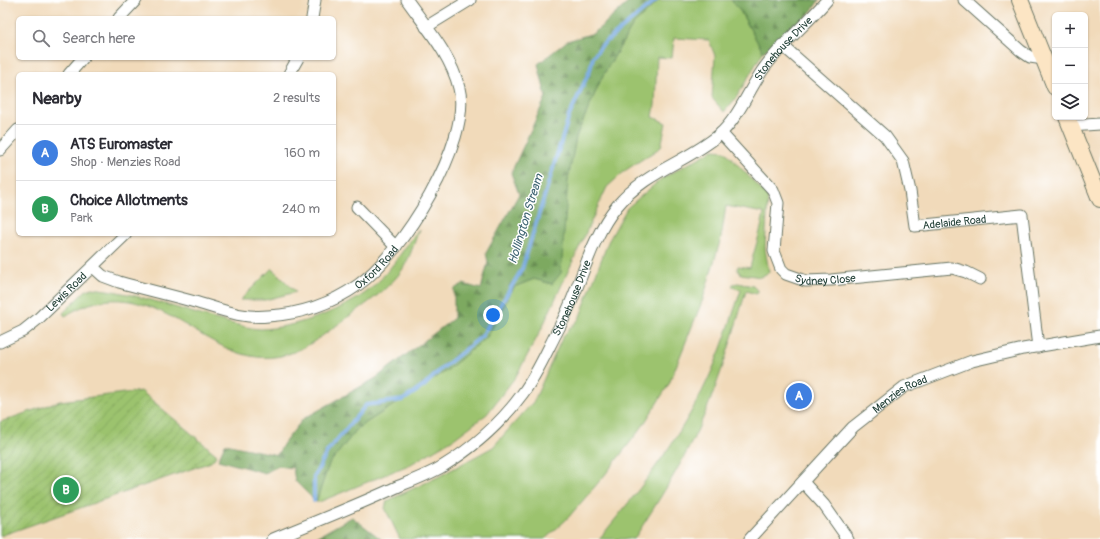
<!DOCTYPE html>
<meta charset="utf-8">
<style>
:root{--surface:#fff;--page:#f7f7f7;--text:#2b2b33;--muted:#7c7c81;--line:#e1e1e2;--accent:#b45309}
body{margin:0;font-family:Pangolin,sans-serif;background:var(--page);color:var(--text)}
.controls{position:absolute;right:12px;top:12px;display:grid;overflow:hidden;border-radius:6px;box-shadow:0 1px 3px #0004}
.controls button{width:36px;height:36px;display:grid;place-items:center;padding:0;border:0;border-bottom:1px solid var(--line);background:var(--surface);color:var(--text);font:20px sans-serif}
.you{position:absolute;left:493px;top:315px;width:14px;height:14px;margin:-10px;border:3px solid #fff;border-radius:50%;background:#1a73e8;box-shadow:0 0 0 6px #1a73e833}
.badge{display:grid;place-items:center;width:26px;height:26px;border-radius:50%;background:var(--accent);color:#fff;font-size:13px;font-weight:700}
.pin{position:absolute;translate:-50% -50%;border:2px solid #fff;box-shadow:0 1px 4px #0006}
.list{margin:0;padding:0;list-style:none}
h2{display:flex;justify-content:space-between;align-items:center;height:52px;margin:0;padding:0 16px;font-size:17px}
h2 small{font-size:13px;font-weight:400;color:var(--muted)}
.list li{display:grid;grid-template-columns:26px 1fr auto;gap:12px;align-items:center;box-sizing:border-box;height:56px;padding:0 16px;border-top:1px solid var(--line)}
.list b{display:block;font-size:15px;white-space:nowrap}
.list p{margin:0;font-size:13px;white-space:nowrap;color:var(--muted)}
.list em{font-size:13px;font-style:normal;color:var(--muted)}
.icon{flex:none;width:22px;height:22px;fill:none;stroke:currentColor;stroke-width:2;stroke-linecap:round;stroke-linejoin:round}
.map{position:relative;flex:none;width:1100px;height:539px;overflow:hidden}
.search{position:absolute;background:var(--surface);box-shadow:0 1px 3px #0004;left:16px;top:16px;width:320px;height:44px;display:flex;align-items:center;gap:10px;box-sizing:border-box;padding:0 14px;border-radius:6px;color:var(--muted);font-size:15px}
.panel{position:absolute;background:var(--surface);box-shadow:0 1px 3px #0004;left:16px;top:72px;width:320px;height:164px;border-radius:6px}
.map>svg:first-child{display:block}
.green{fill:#9cc36e;stroke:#5e8051}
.forest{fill:url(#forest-firs);stroke:#4e734a}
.garden{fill:url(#garden-furrows);stroke:#5e8051}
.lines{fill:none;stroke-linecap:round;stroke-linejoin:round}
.stream{stroke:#73a7df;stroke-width:4}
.minor-casing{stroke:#687463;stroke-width:13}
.secondary-casing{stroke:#687463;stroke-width:18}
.minor{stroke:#fff;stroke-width:11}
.secondary{stroke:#fce5c4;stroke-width:16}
.labels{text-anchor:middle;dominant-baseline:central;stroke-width:3;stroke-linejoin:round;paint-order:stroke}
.street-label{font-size:11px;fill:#1f3d34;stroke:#fff}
.water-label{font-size:12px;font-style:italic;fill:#3c6270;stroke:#fff}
</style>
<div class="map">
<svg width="1100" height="539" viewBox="0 0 1100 539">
<defs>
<pattern id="forest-firs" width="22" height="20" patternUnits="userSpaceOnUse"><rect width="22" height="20" fill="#7da961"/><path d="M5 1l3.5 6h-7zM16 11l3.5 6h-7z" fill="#668b51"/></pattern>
<pattern id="garden-furrows" width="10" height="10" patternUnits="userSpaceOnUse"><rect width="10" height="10" fill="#9cc36e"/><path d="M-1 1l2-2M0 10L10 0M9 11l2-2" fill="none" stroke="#7fa05b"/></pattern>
</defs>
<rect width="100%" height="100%" fill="#fff"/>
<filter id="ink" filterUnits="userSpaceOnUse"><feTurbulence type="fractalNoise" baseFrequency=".025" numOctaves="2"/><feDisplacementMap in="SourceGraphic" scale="8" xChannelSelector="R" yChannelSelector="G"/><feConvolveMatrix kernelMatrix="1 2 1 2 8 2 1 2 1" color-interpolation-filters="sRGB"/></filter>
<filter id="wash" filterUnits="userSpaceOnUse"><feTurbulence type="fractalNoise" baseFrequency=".012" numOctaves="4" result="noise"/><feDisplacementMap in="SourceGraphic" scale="16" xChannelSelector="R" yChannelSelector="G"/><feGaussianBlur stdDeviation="0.9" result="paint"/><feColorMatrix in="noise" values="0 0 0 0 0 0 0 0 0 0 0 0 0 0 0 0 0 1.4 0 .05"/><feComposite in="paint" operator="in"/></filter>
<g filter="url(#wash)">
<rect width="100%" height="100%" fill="#f1daba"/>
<!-- green -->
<g class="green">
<polygon points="659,0 731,0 739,9 763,52 736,98 724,112 712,98 715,56 709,40 674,38 672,58 657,57 655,105 653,117 666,123 661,147 626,170 607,187 540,332 516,376 487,414 455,438 411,464 319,502 316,502 329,464 358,428 446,371 488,336 514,287 534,279 552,284 568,180 576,137 602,77 633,25"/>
<path d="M 713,150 L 725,151 L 768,197 L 765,248 L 769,272 L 761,277 L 741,274 L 737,269 L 738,266 L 750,268 C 754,249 761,233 764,213 L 726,206 L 721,238 L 703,299 L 669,384 L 642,427 L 604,476 L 567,519 L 545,539 L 400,539 L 385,508 L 387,501 L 440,476 L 493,447 L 534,401 L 563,336 L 579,319 L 608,242 L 627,208 L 661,179 Z"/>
<path d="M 419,229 C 415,240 412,252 406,263 C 396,285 364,305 344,320 C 326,333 307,349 285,355 C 206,376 156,258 65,316 L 63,313 L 85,291 L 92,288 C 141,293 187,313 234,324 C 242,326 253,329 261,329 C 293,328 338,312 364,294 C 387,278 402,250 419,229 Z"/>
<polygon points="272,268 296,292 265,300 240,300"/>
<path d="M 738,283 L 753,286 L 757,290 L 757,294 L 746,291 C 733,334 721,377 703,418 C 685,460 659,500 634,539 L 599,539 C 643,486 686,431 713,368 C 724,343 732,316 741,290 L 732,287 L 733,284 Z"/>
</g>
<!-- forest -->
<g class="forest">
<polygon points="631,0 659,0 633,25 602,77 576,137 568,180 561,273 552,284 534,279 514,287 488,336 446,371 358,428 329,464 316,502 295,481 293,468 278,466 265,473 218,460 225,444 277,455 284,443 303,419 376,378 454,318 454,289 463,284 481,289 488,262 486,253 519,194 511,173 546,97 538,64 567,41 594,33"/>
<path d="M 731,0 L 819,0 C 808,20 781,39 763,52 L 739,9 Z"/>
<polygon points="352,517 381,539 313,539"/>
</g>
<!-- garden -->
<polygon class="garden" points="141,391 217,455 211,462 0,536 0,422 60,401"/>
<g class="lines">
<!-- stream -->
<polyline class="stream" points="314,501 314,477 327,452 366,405 403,400 424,386 440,370 482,336 522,269 569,116 590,70 593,57 602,45 656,0"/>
</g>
</g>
<g filter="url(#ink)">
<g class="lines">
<!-- minor casing -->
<g class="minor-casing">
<g id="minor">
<polyline points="964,0 1021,51 1030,57 1044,59"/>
<polyline points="119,18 136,0"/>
<polyline points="312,18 315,0"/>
<polyline points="426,27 470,0"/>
<path id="s1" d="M 782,45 L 885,136 L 903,161 L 910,191 L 915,226 L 1022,215 L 1038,347"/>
<polyline points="69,74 83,58"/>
<polyline points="289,74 298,58"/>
<polyline points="1070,126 1100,124"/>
<path id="s2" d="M 721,133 L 773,190 L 778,203 L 774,251 L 781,269 L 786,274 L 806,281 L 831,280 L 952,268 L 966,272 L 980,279"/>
<polyline points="0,150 18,130"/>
<polyline points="357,207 396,247"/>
<path id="s3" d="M 93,267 L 103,276 L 119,282 C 144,289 170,295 195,302 C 219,309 243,319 268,316 C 301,314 331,304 358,285 C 401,255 473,141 459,88 C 451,55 426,27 407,0"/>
<path id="s4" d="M 0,342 L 23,331 L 38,319 L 126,234"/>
<polyline points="803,482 824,505 848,539"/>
<path id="s5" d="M 273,539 C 315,522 358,505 399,486 C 414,480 430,474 443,466 C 474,447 502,422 523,393 C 538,373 548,348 560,326 C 581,287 589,240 617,206 C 646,171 687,162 719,135 C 738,118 748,92 762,71 C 780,45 806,25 827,0"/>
<path id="s6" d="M 750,539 L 853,427 L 904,387 L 972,361 L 1023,349 L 1100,336"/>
</g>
</g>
<!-- secondary casing -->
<g class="secondary-casing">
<g id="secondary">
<polyline points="1020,0 1055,87"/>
<polyline points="1067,117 1100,199"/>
</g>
</g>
<!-- minor -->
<use href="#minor" class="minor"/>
<!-- secondary -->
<use href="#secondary" class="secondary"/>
</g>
</g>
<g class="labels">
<!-- street labels -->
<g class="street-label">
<text stroke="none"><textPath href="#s5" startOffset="737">Stonehouse Drive</textPath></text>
<text stroke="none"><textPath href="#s1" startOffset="274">Adelaide Road</textPath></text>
<text stroke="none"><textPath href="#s3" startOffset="306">Oxford Road</textPath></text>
<text stroke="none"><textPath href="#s2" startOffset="206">Sydney Close</textPath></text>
<text stroke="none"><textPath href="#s4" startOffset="84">Lewis Road</textPath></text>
<text stroke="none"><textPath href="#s5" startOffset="401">Stonehouse Drive</textPath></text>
<text stroke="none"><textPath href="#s6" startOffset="210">Menzies Road</textPath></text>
</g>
<!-- water labels -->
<g class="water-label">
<text transform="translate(526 219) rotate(-73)">Hollington Stream</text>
</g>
</g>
</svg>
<div class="controls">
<button>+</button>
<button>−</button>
<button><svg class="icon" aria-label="layers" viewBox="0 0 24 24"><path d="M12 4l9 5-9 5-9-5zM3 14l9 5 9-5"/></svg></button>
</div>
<div class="you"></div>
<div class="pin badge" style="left:799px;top:396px;background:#3f7fe0">A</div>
<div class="pin badge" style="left:66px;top:490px;background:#2e9e5b">B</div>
<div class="search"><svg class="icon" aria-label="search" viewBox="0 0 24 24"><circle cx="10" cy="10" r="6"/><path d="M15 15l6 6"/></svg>Search here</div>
<section class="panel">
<h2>Nearby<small>2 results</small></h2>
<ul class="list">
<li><span class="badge" style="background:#3f7fe0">A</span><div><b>ATS Euromaster</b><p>Shop · Menzies Road</p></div><em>160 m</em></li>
<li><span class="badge" style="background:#2e9e5b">B</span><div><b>Choice Allotments</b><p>Park</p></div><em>240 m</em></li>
</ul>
</section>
</div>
